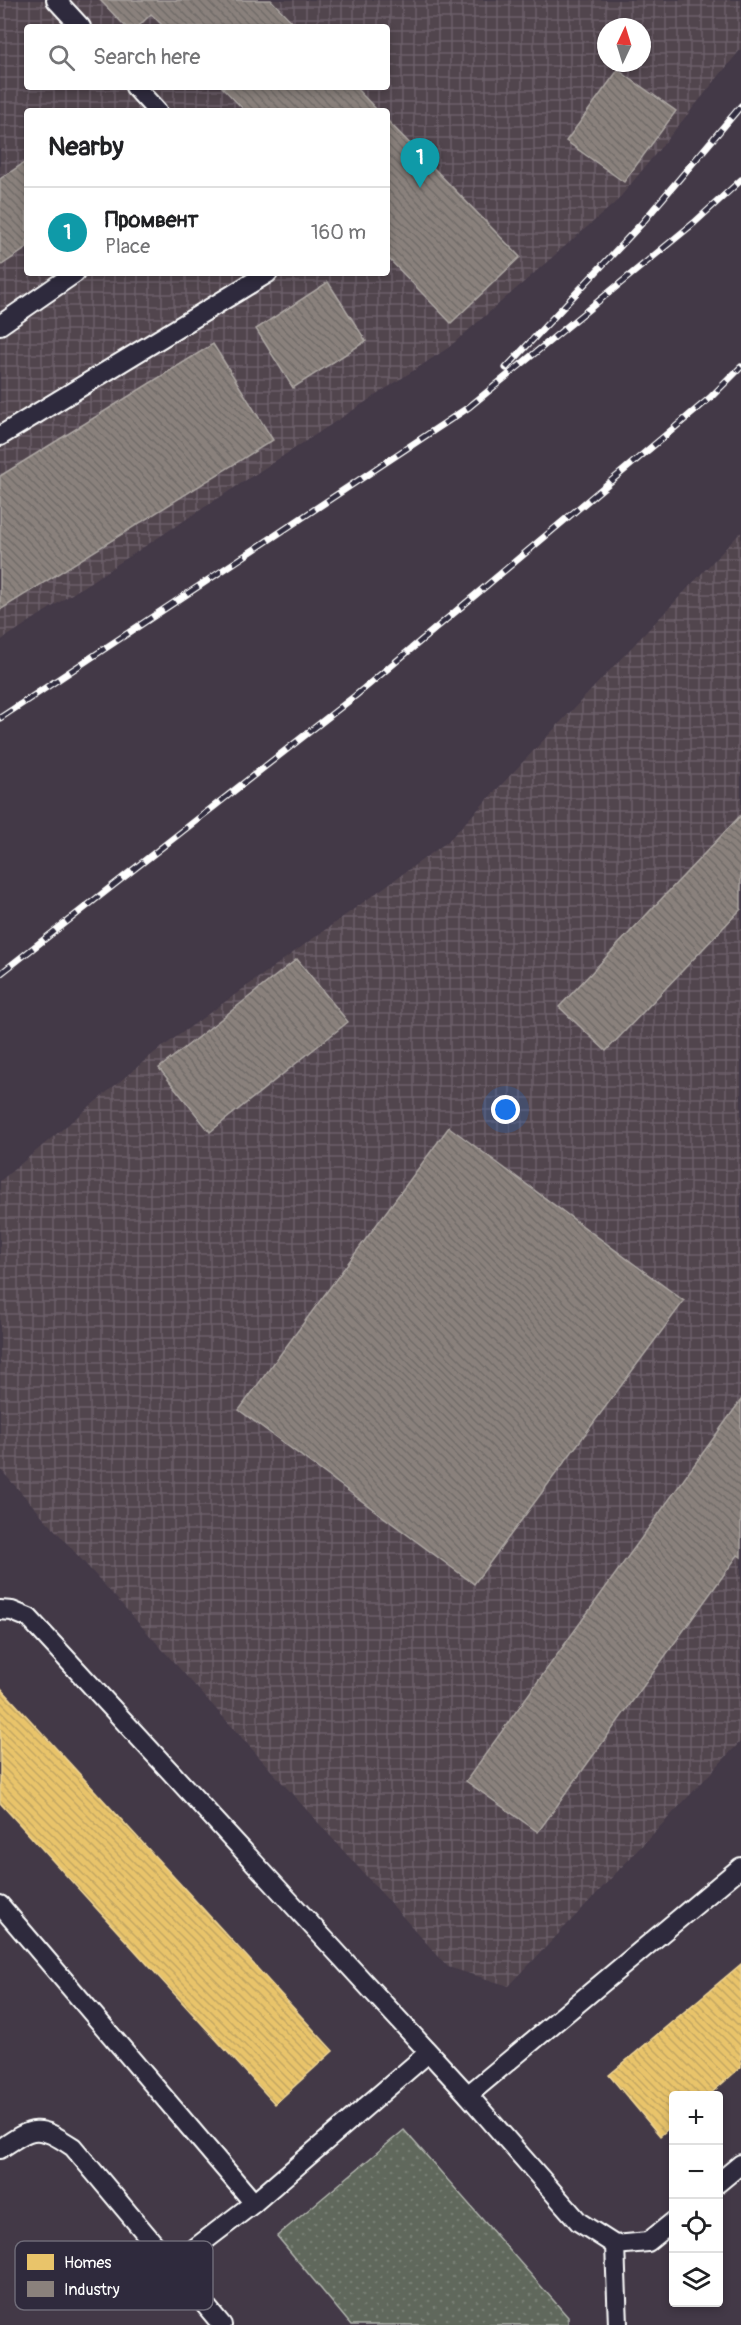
<!DOCTYPE html>
<meta charset="utf-8">
<style>
:root{--surface:#fff;--page:#f2f2f2;--text:#202124;--muted:#757577;--line:#e0e0e0;--accent:#db2777}
body{margin:0;font-family:Pangolin,sans-serif;background:var(--page);color:var(--text)}
.controls{position:absolute;right:18px;bottom:18px;display:grid;overflow:hidden;border-radius:6px;box-shadow:0 3px 9px #0003}
.controls button{width:54px;height:54px;display:grid;place-items:center;padding:0;border:0;border-bottom:2px solid var(--line);background:var(--surface);color:var(--text);font:30px sans-serif}
.compass{position:absolute;left:597px;top:18px;width:54px;height:54px;border-radius:50%;background:var(--surface);box-shadow:0 3px 9px #0003;rotate:4deg}
.you{position:absolute;left:506px;top:1110px;width:21px;height:21px;margin:-15px;border:4px solid #fff;border-radius:50%;background:#1a73e8;box-shadow:0 0 0 9px #1a73e833}
.badge{display:grid;place-items:center;width:39px;height:39px;border-radius:50%;background:var(--accent);color:#fff;font-size:20px;font-weight:700}
.pin{position:absolute;translate:-50% -50px;filter:drop-shadow(0 2px 3px #0008)}
.pin::after{content:'';position:absolute;top:32px;width:21px;height:18px;background:inherit;clip-path:polygon(0 0,100% 0,50% 100%)}
.list{margin:0;padding:0;list-style:none}
h2{display:flex;justify-content:space-between;align-items:center;height:78px;margin:0;padding:0 24px;font-size:26px}
h2 small{font-size:20px;font-weight:400;color:var(--muted)}
.list li{display:grid;grid-template-columns:39px 1fr auto;gap:18px;align-items:center;box-sizing:border-box;height:90px;padding:0 24px;border-top:2px solid var(--line)}
.list b{display:block;font-size:22px;white-space:nowrap}
.list p{margin:0;font-size:20px;white-space:nowrap;color:var(--muted)}
.list em{font-size:20px;font-style:normal;color:var(--muted)}
.icon{flex:none;width:33px;height:33px;fill:none;stroke:currentColor;stroke-width:2;stroke-linecap:round;stroke-linejoin:round}
.map{position:relative;flex:none;width:741px;height:2325px;overflow:hidden}
.search{position:absolute;background:var(--surface);box-shadow:0 3px 9px #0003;left:24px;top:24px;width:366px;height:66px;display:flex;align-items:center;gap:15px;box-sizing:border-box;padding:0 21px;border-radius:6px;color:var(--muted);font-size:22px}
.panel{position:absolute;background:var(--surface);box-shadow:0 3px 9px #0003;left:24px;top:108px;width:366px;height:168px;border-radius:6px}
.map>svg:first-child{display:block}
.industrial{fill:url(#industrial-grid);fill-rule:evenodd}
.park{fill:url(#park-dots);stroke:#b0b4ad;stroke-width:1.5}
.homes{fill:url(#homes-back-hatch);stroke:#f0d697;stroke-width:1.5}
.industry{fill:url(#industry-back-hatch);stroke:#ada7a3;stroke-width:1.5}
.lines{fill:none;stroke-linecap:round;stroke-linejoin:round}
.lane-casing{stroke:#fff;stroke-width:22}
.lane{stroke:#2f2a3d;stroke-width:18}
.rail-casing{stroke:#fff;stroke-width:7}
.rail{stroke:#2f2a3d;stroke-width:4.5;stroke-dasharray:14;stroke-linecap:butt}
.key{fill:#2f2a3d;stroke:#6d6a77;stroke-width:1.5}
.key-label{font-size:16px;fill:#fff}
</style>
<div class="map">
<svg width="741" height="2325" viewBox="0 0 741 2325">
<defs>
<pattern id="industrial-grid" width="8" height="8" patternUnits="userSpaceOnUse" patternTransform="scale(1.5)"><rect width="8" height="8" fill="#51444e"/><path d="M0 4h8M4 0v8" fill="none" stroke="#6b6069"/></pattern>
<pattern id="park-dots" width="8" height="8" patternUnits="userSpaceOnUse" patternTransform="scale(1.5)"><rect width="8" height="8" fill="#60685b"/><path d="M2 2h.1M6 6h.1" fill="none" stroke="#787f74" stroke-width="1.8" stroke-linecap="round"/></pattern>
<pattern id="homes-back-hatch" width="6" height="6" patternUnits="userSpaceOnUse" patternTransform="scale(1.5)"><rect width="6" height="6" fill="#e9c46a"/><path d="M-1 5l2 2M0 0l6 6M5-1l2 2" fill="none" stroke="#c2a662"/></pattern>
<pattern id="industry-back-hatch" width="6" height="6" patternUnits="userSpaceOnUse" patternTransform="scale(1.5)"><rect width="6" height="6" fill="#8a817c"/><path d="M-1 5l2 2M0 0l6 6M5-1l2 2" fill="none" stroke="#716c69"/></pattern>
</defs>
<rect width="100%" height="100%" fill="#433947"/>
<filter id="ink" filterUnits="userSpaceOnUse"><feTurbulence type="fractalNoise" baseFrequency=".0167" numOctaves="2"/><feDisplacementMap in="SourceGraphic" scale="12" xChannelSelector="R" yChannelSelector="G"/><feConvolveMatrix kernelMatrix="1 2 1 2 8 2 1 2 1" color-interpolation-filters="sRGB"/></filter>
<g filter="url(#ink)">
<!-- industrial -->
<g class="industrial">
<path d="M 0,0 L 741,0 L 741,49 L 617,201 L 448,348 L 0,641 ZM 27,27 L 387,27 L 387,87 L 27,87 ZM 606,27 L 642,27 L 642,63 L 606,63 ZM 27,111 L 387,111 L 387,273 L 27,273 Z"/>
<polygon points="741,532 741,1741 509,1986 448,1967 0,1469 0,1181 154,1053 447,842"/>
</g>
<!-- park -->
<polygon class="park" points="404,2130 568,2317 568,2325 351,2325 277,2236"/>
<!-- homes -->
<g class="homes">
<polygon points="0,1687 333,2051 275,2104 0,1803"/>
<polygon points="741,1964 741,2067 708,2096 674,2096 674,2124 660,2136 609,2075"/>
</g>
<!-- industry -->
<g class="industry">
<polygon points="100,0 271,0 297,27 164,27 151,14 138,27 126,27"/>
<polygon points="618,70 676,111 624,182 566,141"/>
<polygon points="222,87 355,87 378,111 245,111"/>
<polygon points="387,120 520,257 451,323 387,257"/>
<polygon points="27,161 27,248 0,266 0,179"/>
<polygon points="328,282 366,341 293,388 256,329"/>
<polygon points="213,344 273,440 0,610 0,476"/>
<polygon points="741,815 741,909 606,1051 559,1007"/>
<polygon points="297,959 348,1022 210,1132 159,1068"/>
<polygon points="449,1127 684,1301 474,1584 239,1410"/>
<polygon points="741,1400 741,1557 738,1555 538,1832 466,1781"/>
</g>
<g class="lines">
<!-- lane casing -->
<g class="lane-casing">
<g id="lane">
<polyline points="56,0 81,27"/>
<polyline points="135,87 157,111"/>
<polyline points="0,325 75,273"/>
<polyline points="0,436 268,273"/>
<polyline points="0,1610 12,1611 29,1618 468,2095 579,2222 615,2245 648,2242 674,2221"/>
<polyline points="0,1905 254,2203 173,2265"/>
<polyline points="468,2095 741,1867"/>
<path d="M 0,2149 C 34,2126 38,2124 73,2147 L 222,2325"/>
<polyline points="718,2183 741,2164"/>
<polyline points="254,2203 428,2053"/>
<polyline points="615,2245 618,2325"/>
</g>
</g>
<!-- lane -->
<use href="#lane" class="lane"/>
<!-- rail casing -->
<g class="rail-casing">
<g id="rail">
<polyline points="506,368 642,223 741,106"/>
<polyline points="0,718 469,407 694,223 741,180"/>
<polyline points="0,974 355,696 710,398 741,367"/>
</g>
</g>
<!-- rail -->
<use href="#rail" class="rail"/>
</g>
</g>
<!-- legend -->
<rect x="15" y="2241" width="198" height="69" rx="9" class="key"/>
<rect x="27" y="2254" width="27" height="16" fill="#e9c46a"/>
<rect x="27" y="2281" width="27" height="16" fill="#8a817c"/>
<g class="key-label">
<text x="64" y="2268">Homes</text>
<text x="64" y="2295">Industry</text>
</g>
</svg>
<div class="controls">
<button>+</button>
<button>−</button>
<button><svg class="icon" aria-label="locate" viewBox="0 0 24 24"><circle cx="12" cy="12" r="6"/><path d="M12 2v4M12 18v4M2 12h4M18 12h4"/></svg></button>
<button><svg class="icon" aria-label="layers" viewBox="0 0 24 24"><path d="M12 4l9 5-9 5-9-5zM3 14l9 5 9-5"/></svg></button>
</div>
<svg class="compass" viewBox="-18 -18 36 36"><path d="M0-13l5 13h-10z" fill="#e53935"/><path d="M0 13l5-13h-10z" fill="#757577"/></svg>
<div class="you"></div>
<div class="pin badge" style="left:420px;top:188px;background:#0f9aa8">1</div>
<div class="search"><svg class="icon" aria-label="search" viewBox="0 0 24 24"><circle cx="10" cy="10" r="6"/><path d="M15 15l6 6"/></svg>Search here</div>
<section class="panel">
<h2>Nearby<small></small></h2>
<ul class="list">
<li><span class="badge" style="background:#0f9aa8">1</span><div><b>Промвент</b><p>Place</p></div><em>160 m</em></li>
</ul>
</section>
</div>
